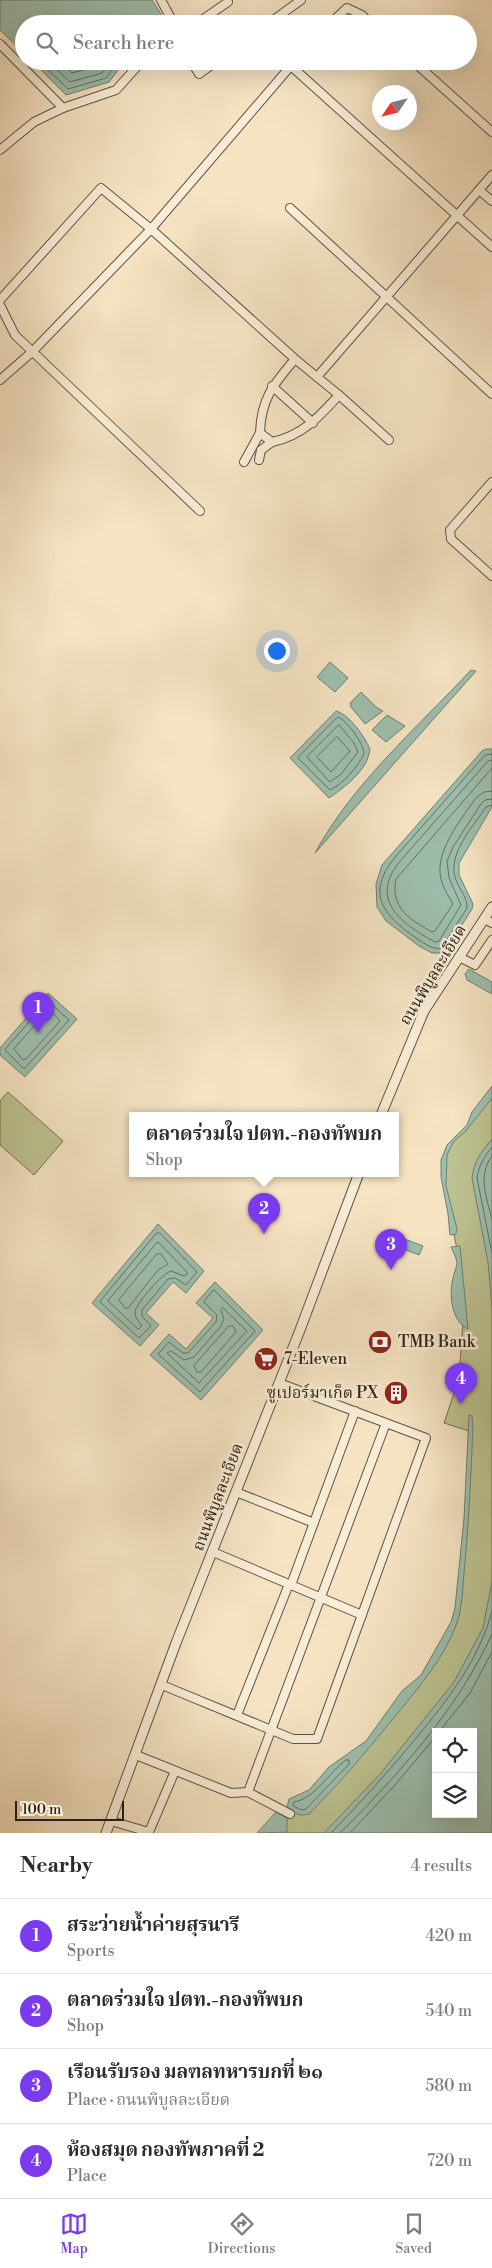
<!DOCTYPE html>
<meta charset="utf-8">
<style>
:root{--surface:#fff;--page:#f2f2f3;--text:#2b2b33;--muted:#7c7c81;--line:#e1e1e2;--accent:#7c3aed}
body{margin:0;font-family:"Libre Bodoni","Noto Serif Thai",serif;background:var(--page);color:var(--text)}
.controls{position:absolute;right:15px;bottom:15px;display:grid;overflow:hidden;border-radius:0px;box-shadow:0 5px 20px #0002}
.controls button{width:45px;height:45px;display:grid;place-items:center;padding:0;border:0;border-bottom:1px solid var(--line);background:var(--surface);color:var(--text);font:25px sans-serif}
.compass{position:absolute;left:372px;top:85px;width:45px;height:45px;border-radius:50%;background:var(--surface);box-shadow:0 5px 20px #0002;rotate:235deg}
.scale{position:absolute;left:15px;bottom:12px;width:109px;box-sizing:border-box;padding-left:5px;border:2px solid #2d2218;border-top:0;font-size:14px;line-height:18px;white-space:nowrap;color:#2d2218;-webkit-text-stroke:4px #f8edd7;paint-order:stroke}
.you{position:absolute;left:276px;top:650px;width:18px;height:18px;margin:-12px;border:4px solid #fff;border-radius:50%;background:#1a73e8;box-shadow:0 0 0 8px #1a73e833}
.badge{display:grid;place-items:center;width:32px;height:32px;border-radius:50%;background:var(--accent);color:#fff;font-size:16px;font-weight:700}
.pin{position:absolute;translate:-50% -41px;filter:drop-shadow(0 1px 2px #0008)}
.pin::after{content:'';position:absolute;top:26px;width:18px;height:15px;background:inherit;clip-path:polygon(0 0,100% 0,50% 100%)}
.popup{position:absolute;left:129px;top:1112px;width:270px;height:65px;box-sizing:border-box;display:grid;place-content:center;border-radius:0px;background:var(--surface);filter:drop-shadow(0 1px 4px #0005);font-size:16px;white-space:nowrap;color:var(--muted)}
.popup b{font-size:19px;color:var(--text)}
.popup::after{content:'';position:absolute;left:50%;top:100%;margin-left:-10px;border:10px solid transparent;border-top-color:var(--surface)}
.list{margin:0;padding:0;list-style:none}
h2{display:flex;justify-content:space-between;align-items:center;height:65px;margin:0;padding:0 20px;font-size:21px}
h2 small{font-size:16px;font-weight:400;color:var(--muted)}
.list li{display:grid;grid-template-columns:32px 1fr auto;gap:15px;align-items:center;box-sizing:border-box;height:75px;padding:0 20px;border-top:1px solid var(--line)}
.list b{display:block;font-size:19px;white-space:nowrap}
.list p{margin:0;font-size:16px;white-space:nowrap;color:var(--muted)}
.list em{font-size:16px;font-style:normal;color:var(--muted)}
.icon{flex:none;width:28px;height:28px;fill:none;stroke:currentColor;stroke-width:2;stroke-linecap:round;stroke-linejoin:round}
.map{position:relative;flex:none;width:492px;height:1833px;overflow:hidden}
.search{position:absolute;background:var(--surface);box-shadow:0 5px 20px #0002;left:15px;right:15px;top:15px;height:55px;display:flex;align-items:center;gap:12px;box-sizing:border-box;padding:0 18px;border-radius:28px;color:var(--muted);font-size:19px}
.sheet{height:365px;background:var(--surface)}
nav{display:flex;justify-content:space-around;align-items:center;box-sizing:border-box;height:70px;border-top:1px solid var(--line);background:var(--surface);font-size:14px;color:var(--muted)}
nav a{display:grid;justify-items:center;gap:2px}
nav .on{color:var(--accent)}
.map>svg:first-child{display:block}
.green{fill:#bdc392;stroke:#757255;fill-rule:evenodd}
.water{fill:#9dbfae;stroke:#708072;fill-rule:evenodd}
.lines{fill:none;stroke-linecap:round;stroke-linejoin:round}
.shore{stroke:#657063;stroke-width:1}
.minor-casing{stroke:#5f5242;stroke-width:10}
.tertiary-casing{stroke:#5f5242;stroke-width:11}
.minor{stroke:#f8edd7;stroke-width:8}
.tertiary{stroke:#f8edd7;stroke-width:9}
.labels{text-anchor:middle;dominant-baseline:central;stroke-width:5;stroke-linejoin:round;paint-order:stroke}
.street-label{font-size:16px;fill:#2d2218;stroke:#f8edd7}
.poi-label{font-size:16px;fill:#2d2218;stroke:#f8edd7;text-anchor:start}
</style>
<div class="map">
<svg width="492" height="1833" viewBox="0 0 492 1833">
<rect width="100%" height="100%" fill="#f5e3c2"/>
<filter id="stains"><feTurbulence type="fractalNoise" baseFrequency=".004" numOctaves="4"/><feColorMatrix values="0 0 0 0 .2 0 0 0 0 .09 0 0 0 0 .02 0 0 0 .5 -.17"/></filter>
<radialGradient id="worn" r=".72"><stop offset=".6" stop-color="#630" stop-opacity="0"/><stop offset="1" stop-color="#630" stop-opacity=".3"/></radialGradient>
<!-- green -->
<g class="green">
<polygon points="8,1092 63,1141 34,1175 0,1145 0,1101"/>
<path d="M 492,1093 L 492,1833 L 282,1833 L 284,1817 L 292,1808 L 305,1812 L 424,1676 L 455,1617 L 464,1544 L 469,1431 L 444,1423 L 459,1378 L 463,1320 L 457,1249 L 444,1188 L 442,1168 L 452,1141 L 468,1125 ZM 436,1732 L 473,1732 L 473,1814 L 436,1814 Z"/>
</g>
<!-- water -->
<g class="water">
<polygon points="0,0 152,0 161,14 153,24 24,24 24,53 0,30"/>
<polygon points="32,61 125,61 109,82 66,95"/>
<polygon points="330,662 348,678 335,692 317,677"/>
<path d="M 471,670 L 476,671 L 315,853 C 353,783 417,728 471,670 Z"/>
<polygon points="361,692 376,707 383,711 365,724 351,707 350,703"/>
<path d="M 336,711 C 350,715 364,736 370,749 C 368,770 345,787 329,798 L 290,758 Z"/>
<polygon points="387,715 405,726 386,742 372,730"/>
<polygon points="486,749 492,749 492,807 459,863 459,875 473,904 472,909 450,944 446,953 432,953 419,946 386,921 377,907 376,884 382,865 482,751"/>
<polygon points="469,969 492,982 492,994 467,980 465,974"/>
<polygon points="48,993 77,1019 25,1077 0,1055 0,1048"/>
<polygon points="492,1086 492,1098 465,1132 454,1141 447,1155 446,1186 457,1229 456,1234 450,1235 448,1214 441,1177 441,1160 447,1145 467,1125 472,1112"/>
<path d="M 492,1139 L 492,1307 L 488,1262 L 472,1178 C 474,1161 481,1152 492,1139 Z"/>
<polygon points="158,1224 204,1271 186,1293 173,1282 146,1313 159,1325 140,1346 92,1303"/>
<polygon points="386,1232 423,1246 419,1255 383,1241"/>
<path d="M 460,1246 L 468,1329 C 451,1321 449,1294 453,1278 C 454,1272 457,1268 457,1262 C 456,1257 453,1251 451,1247 Z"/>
<polygon points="215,1282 263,1330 201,1400 150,1355 169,1334 186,1349 213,1318 196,1303"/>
<path d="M 469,1415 L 472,1416 L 473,1427 C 471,1473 469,1518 465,1563 C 463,1580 463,1599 459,1616 C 449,1653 416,1691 392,1720 C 365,1753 339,1784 309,1814 C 300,1817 294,1813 287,1807 L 289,1799 L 309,1790 L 329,1767 L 366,1741 L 402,1691 L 421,1675 L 451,1622 L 455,1608 L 464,1518 Z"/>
<path d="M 492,1582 L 492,1833 L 324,1833 L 381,1773 L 454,1682 L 483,1628 ZM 436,1732 L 473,1732 L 473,1814 L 436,1814 Z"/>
<polygon points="276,1812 287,1818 287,1832 257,1833"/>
</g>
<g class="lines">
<!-- shore -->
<g class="shore">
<polyline points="39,61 68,89 106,78 119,61"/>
<polyline points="48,61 70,82 102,73 111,61"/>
<polyline points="59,61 72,73 98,66 102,61"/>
<path d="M 338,717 C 347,720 364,744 364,754 C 357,768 344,783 330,790 L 298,758 Z"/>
<polygon points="339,725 354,743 358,752 341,774 330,782 307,757"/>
<polygon points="337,737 350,751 331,772 317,757"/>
<path d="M 492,754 L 485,755 L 396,856 C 367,891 380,912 412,935 C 421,941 432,951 443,948 L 446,941 L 467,908 C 468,898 459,889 456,880 C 446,855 473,827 486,807 L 492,805"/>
<path d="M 492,760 L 488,761 L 401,860 C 368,899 400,923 435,942 L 439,941 L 461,905 L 449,878 L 447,861 L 453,847 L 481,804 L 485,800 L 492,799"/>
<path d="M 492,768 L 396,879 C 390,907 409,919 432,932 L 435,931 L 453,904 C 449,896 443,889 441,879 C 434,853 461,819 476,798 L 484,792 L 492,791"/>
<polygon points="48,1001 69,1020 24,1069 5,1050"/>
<polygon points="48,1011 51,1011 60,1021 26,1059 23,1060 14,1049"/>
<path d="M 492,1147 C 484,1157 479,1165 477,1178 L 492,1253"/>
<path d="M 492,1156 C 477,1175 487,1199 492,1219"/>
<polygon points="157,1233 160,1233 197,1272 186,1285 175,1278 168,1279 142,1310 142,1316 151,1326 139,1338 100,1302"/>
<path d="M 158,1242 L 188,1273 L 184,1276 L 171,1271 C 163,1273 136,1303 135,1312 C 135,1318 139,1322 142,1326 L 138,1329 L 108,1301 Z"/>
<polygon points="157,1254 161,1254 168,1264 158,1270 128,1308 125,1308 119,1300"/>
<polygon points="214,1290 255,1331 200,1392 158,1354 169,1342 183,1353 188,1353 216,1322 217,1315 204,1302"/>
<polygon points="223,1308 247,1331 199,1383 167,1353 171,1351 184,1360 194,1357 221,1326 224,1319 221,1310"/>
<polygon points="229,1326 233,1326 236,1332 201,1372 197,1372 194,1366"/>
<polyline points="439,1732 470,1693 492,1652"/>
<path d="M 346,1760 L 349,1760 L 349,1764 L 306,1809 L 302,1810 L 293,1806 L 294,1802 C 316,1798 328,1773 346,1760 Z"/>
<path d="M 331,1833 C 361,1802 390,1770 417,1737 C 449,1698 479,1660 492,1611"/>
<path d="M 340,1833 C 398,1775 458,1709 492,1634"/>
<polyline points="350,1833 395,1785 436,1736"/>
</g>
<!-- minor casing -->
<g class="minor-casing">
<g id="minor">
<polyline points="161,0 174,24"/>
<polyline points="196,24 228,2"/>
<polyline points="268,24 301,0"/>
<polyline points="330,24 347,8 362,15 371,24"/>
<polyline points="0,44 63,108 116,90 142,61"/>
<polyline points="191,61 199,74 217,61"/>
<polyline points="413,61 492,132"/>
<polyline points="291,66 492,247"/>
<polyline points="0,150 34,122 63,108"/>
<polyline points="479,190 492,201"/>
<polyline points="290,208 492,394"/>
<polyline points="0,300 101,188 151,229 295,61"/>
<polyline points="0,305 15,335 200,511"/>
<polyline points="317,377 492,175"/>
<path d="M 0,380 L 32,352 L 151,229 L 295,359 C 274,384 261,398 260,433 L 272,442 C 302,436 319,417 339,395 L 295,359"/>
<polyline points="272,386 313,423"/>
<polyline points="339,395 389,440"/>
<polyline points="259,460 261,450 272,442"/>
<polyline points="244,462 260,433"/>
<polyline points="492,482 450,530 451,539 492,576"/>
<polyline points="484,919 492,923"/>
<polyline points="459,957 475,965 492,940"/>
<polyline points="236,1492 314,1523"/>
<polyline points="213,1552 362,1615"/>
<polyline points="291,1585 355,1411"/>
<polyline points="162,1685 293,1739 317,1739 426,1438 279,1383"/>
<polyline points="237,1715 289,1584"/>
<polyline points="136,1755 231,1793 248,1792 290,1814"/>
<polyline points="248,1792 386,1423"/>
<polyline points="111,1821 149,1832 175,1771"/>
</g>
</g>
<!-- tertiary casing -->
<g class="tertiary-casing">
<g id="tertiary">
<polyline points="381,1115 424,1011 492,907"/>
<polyline points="106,1833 176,1643 300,1330 359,1173"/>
</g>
</g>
<!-- minor -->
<use href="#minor" class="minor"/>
<!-- tertiary -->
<use href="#tertiary" class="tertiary"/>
</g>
<!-- icons -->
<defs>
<g id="bank-disc" transform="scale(1.25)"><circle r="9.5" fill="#8f2418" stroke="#f8edd7"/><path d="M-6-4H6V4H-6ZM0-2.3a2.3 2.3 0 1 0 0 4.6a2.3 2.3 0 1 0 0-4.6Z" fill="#fff"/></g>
<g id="supermarket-disc" transform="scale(1.25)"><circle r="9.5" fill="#8f2418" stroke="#f8edd7"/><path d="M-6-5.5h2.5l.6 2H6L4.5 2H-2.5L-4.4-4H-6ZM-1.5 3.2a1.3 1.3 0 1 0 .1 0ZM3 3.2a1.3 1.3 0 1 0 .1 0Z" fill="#fff"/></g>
<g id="building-disc" transform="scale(1.25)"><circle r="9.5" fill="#8f2418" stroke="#f8edd7"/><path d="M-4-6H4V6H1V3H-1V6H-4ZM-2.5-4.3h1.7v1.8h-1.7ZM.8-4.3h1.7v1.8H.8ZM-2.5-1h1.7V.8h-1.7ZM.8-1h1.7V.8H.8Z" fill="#fff"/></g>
</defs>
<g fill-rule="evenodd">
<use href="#bank-disc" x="380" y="1342"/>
<use href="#supermarket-disc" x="266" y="1359"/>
<use href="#building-disc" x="396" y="1393"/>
</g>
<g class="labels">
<!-- street labels -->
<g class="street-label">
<text transform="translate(433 975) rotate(-59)">ถนนพิบูลละเอียด</text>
<text transform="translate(218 1497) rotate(-69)">ถนนพิบูลละเอียด</text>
</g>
<!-- poi labels -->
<g class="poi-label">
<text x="398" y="1342">TMB Bank</text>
<text x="284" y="1359">7-Eleven</text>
<text x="378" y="1393" text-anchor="end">ซูเปอร์มาเก็ต PX</text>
</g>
</g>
<rect width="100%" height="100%" filter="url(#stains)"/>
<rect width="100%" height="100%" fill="url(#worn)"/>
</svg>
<div class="controls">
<button><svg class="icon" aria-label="locate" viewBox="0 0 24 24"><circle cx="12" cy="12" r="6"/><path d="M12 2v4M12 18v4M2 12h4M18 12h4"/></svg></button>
<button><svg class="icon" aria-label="layers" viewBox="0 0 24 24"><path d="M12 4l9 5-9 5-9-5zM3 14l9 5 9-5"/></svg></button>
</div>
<svg class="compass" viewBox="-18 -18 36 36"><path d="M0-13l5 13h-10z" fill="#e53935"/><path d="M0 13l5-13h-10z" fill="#7c7c81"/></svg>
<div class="scale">100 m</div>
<div class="you"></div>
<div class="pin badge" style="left:38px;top:1033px">1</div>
<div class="pin badge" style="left:264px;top:1234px">2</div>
<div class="popup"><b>ตลาดร่วมใจ ปตท.-กองทัพบก</b>Shop</div>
<div class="pin badge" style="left:391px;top:1270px">3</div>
<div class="pin badge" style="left:461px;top:1404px">4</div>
<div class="search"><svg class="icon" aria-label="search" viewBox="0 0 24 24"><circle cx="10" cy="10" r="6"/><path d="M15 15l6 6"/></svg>Search here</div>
</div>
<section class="sheet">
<h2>Nearby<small>4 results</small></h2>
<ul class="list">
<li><span class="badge">1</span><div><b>สระว่ายนํ้าค่ายสุรนารี</b><p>Sports</p></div><em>420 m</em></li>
<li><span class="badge">2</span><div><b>ตลาดร่วมใจ ปตท.-กองทัพบก</b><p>Shop</p></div><em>540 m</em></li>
<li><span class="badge">3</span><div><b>เรือนรับรอง มลฑลทหารบกที่ ๒๑</b><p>Place · ถนนพิบูลละเอียด</p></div><em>580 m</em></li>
<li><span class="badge">4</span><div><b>ห้องสมุด กองทัพภาคที่ 2</b><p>Place</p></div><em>720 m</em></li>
</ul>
</section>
<nav>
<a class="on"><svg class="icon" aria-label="map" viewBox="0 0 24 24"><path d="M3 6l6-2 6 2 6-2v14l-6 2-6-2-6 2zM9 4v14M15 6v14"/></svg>Map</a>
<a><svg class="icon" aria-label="directions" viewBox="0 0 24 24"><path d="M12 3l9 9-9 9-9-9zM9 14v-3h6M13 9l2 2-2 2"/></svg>Directions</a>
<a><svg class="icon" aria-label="saved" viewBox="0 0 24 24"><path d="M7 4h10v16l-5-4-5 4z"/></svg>Saved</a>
</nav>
